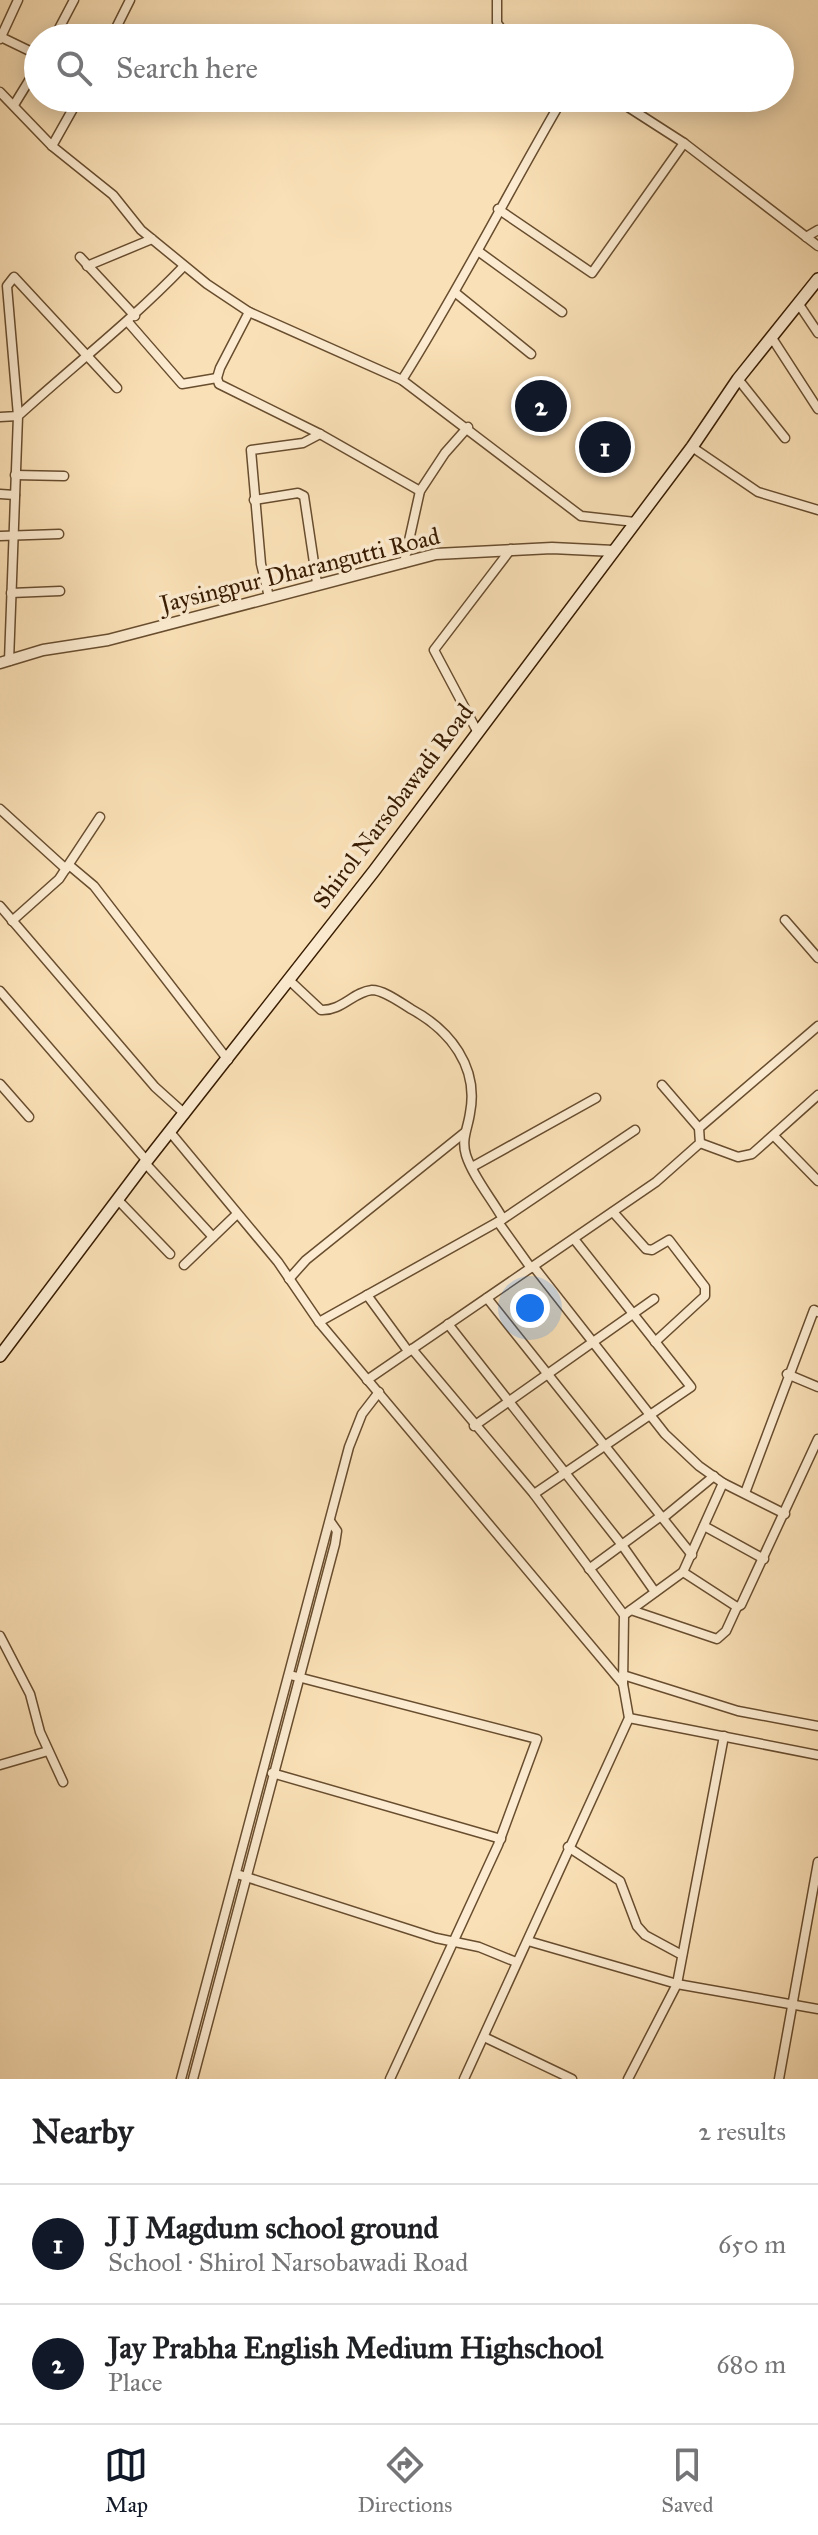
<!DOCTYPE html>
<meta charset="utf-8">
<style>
:root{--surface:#fff;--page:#f2f2f2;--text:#202124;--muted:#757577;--line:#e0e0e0;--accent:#111827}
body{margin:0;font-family:"IM FELL Great Primer",serif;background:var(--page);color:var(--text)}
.you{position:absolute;left:530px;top:1308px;width:28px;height:28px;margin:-20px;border:6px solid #fff;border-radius:50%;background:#1a73e8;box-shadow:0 0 0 12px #1a73e833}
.badge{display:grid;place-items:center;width:52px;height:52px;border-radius:50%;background:var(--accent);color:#fff;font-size:26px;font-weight:700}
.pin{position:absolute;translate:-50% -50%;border:4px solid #fff;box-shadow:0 2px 8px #0006}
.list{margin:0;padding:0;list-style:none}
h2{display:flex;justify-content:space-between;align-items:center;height:104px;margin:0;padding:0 32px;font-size:34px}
h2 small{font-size:26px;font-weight:400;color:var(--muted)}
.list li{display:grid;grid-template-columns:52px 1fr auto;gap:24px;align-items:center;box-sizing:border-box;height:120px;padding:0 32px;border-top:2px solid var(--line)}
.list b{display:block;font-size:30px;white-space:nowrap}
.list p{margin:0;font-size:26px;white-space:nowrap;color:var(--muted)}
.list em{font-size:26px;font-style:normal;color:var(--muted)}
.icon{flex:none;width:44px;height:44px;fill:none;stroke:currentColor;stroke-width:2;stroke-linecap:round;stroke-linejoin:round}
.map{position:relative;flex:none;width:818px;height:2079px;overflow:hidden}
.search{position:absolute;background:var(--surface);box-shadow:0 4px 20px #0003;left:24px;right:24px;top:24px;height:88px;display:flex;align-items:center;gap:20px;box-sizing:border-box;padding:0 28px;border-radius:44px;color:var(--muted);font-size:30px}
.sheet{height:344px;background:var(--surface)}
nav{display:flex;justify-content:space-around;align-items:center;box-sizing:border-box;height:112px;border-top:2px solid var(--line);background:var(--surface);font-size:22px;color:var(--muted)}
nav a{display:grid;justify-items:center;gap:4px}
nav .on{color:var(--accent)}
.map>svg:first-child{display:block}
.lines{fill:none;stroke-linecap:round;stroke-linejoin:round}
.minor-casing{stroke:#684d2f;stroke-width:11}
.tertiary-casing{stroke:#684d2f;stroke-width:13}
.secondary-casing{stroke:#381c02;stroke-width:14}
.minor{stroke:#fcebd0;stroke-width:8}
.tertiary{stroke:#fcebd0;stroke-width:10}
.secondary{stroke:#fcebd0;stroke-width:11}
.labels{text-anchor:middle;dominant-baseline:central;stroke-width:7;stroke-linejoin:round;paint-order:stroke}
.street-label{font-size:24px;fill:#381c02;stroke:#fcebd0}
</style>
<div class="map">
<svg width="818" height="2079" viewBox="0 0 818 2079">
<rect width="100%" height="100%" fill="#fae0b6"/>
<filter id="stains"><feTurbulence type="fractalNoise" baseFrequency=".0025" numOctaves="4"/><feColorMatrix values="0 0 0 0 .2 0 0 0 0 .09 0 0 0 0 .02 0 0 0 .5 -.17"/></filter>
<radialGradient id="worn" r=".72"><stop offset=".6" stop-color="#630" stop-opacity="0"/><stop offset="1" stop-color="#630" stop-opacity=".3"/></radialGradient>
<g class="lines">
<!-- minor casing -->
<g class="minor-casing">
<g id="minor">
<polyline points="497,0 497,23 508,38"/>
<polyline points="1,37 38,55"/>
<polyline points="54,38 74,0"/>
<polyline points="111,38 130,0"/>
<polyline points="0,39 18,0"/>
<polyline points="0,92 52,146 113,195 141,230 207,284 249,312 402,380 581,516 635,522"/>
<polyline points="614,98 684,143 818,246"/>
<polyline points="14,105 38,66"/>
<polyline points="52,146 79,98"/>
<polyline points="498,209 592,273 684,143"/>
<polyline points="806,237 818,230"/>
<polyline points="478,251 562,312"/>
<polyline points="80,257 135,316"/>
<polyline points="87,266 152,239"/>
<polyline points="457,294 531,354"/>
<polyline points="798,303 818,333"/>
<polyline points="249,312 220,368 217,378 219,384 320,434 420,491"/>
<polyline points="128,322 182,384 217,378"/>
<polyline points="772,338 818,409"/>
<polyline points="738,379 785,438"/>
<path d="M 402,380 C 460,288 508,192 563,98"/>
<polyline points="0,417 18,416 7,286 14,277 117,388"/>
<polyline points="692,447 758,492 818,510"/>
<polyline points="15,475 64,476"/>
<polyline points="0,494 15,495"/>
<polyline points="254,500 298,493 304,496 317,583"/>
<polyline points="0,536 59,534"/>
<polyline points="404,563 420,491 445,453 468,427"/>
<polyline points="11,593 60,591"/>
<polyline points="269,597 261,564 251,450 303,443 320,434"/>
<path d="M 9,661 L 18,416 C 73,366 131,321 183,267"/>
<polyline points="477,731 434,650 511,549"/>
<polyline points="0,809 66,869"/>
<polyline points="69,865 94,886 228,1060"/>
<polyline points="0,906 155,1087 185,1114"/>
<polyline points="785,920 818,958"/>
<polyline points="12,921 59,879 100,817"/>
<path d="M 289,980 L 321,1010 C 342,1011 353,992 372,990 C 384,990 401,1003 411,1009 C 450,1030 479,1067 470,1113 C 468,1128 461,1139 466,1155 C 473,1177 492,1199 503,1219"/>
<polyline points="0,991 147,1161"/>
<polyline points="0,1084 29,1117"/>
<polyline points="662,1085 699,1128"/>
<polyline points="170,1132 278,1262 319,1322 623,1684 629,1718 464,2079"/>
<polyline points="775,1137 818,1181"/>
<polyline points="700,1143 738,1157 752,1154 818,1095"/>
<polyline points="145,1163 213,1237"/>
<polyline points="472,1167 596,1098"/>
<polyline points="118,1200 170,1254"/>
<polyline points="613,1212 646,1249 652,1250 669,1240 705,1287 705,1296 655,1342"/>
<polyline points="498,1222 531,1268"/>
<polyline points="184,1265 237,1214"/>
<polyline points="534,1267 665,1434 699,1466 723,1483 785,1514"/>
<polyline points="289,1279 306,1260 464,1133"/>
<polyline points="367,1295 408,1351"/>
<polyline points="487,1298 692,1555"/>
<polyline points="319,1322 503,1219 635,1130"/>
<polyline points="448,1324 622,1545 655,1592"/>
<polyline points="412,1349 534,1494 624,1615 623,1684"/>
<polyline points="787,1374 818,1387"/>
<polyline points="367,1380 656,1182 700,1143 699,1128 818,1026"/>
<polyline points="474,1426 654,1299"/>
<polyline points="745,1493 814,1310 818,1312"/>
<polyline points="534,1494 691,1387 574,1239"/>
<polyline points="663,1518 714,1476"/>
<polyline points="704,1526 764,1559"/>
<polyline points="589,1569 661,1516"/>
<polyline points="683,1572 737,1607 741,1605 818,1439"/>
<polyline points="631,1610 717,1639 726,1631 737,1607"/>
<polyline points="624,1615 683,1572 723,1483"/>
<polyline points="0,1636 30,1694 40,1732 63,1782"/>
<polyline points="290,1675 537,1739 498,1845 390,2079"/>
<polyline points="623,1675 738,1711 818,1726"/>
<polyline points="629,1718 818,1755"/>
<polyline points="0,1765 48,1751"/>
<polyline points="272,1773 501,1839"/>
<polyline points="568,1847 620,1881 637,1926 645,1935 682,1955"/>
<polyline points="240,1875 436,1938 479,1947 516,1962"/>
<polyline points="528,1941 677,1984 818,2009"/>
<polyline points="484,2037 572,2079"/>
<polyline points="181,2079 349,1447 362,1414 379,1392"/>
<polyline points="193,2079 335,1544 337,1531 330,1521"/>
<polyline points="628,2079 677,1984 724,1736"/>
<polyline points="779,2079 818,1862"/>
</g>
</g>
<!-- tertiary casing -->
<g class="tertiary-casing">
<polyline id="tertiary" points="0,663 43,650 108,640 436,554 552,548 614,551"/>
</g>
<!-- secondary casing -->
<g class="secondary-casing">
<polyline id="secondary" points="0,1356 145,1163 374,871 692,447 738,379 818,279"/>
</g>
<!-- minor -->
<use href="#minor" class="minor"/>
<!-- tertiary -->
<use href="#tertiary" class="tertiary"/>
<!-- secondary -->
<use href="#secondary" class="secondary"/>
</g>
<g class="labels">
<!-- street labels -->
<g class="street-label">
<text transform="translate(300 570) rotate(-14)">Jaysingpur Dharangutti Road</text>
<text transform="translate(393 806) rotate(-53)">Shirol Narsobawadi Road</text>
</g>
</g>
<rect width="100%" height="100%" filter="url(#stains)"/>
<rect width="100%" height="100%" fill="url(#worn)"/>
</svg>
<div class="you"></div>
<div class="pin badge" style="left:605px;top:447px">1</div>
<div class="pin badge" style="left:541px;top:406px">2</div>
<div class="search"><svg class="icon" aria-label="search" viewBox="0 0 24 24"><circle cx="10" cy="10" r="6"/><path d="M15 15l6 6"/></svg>Search here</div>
</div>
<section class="sheet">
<h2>Nearby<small>2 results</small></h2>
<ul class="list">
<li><span class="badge">1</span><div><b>J J Magdum school ground</b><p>School · Shirol Narsobawadi Road</p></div><em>650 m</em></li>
<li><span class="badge">2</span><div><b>Jay Prabha English Medium Highschool</b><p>Place</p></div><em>680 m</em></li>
</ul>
</section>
<nav>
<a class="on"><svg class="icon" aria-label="map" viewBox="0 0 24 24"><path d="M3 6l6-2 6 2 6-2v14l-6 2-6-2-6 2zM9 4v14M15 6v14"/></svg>Map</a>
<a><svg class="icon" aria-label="directions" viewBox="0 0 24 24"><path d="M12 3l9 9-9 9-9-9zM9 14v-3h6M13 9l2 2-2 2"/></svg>Directions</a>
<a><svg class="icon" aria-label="saved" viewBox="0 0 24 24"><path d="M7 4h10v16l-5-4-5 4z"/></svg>Saved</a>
</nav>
